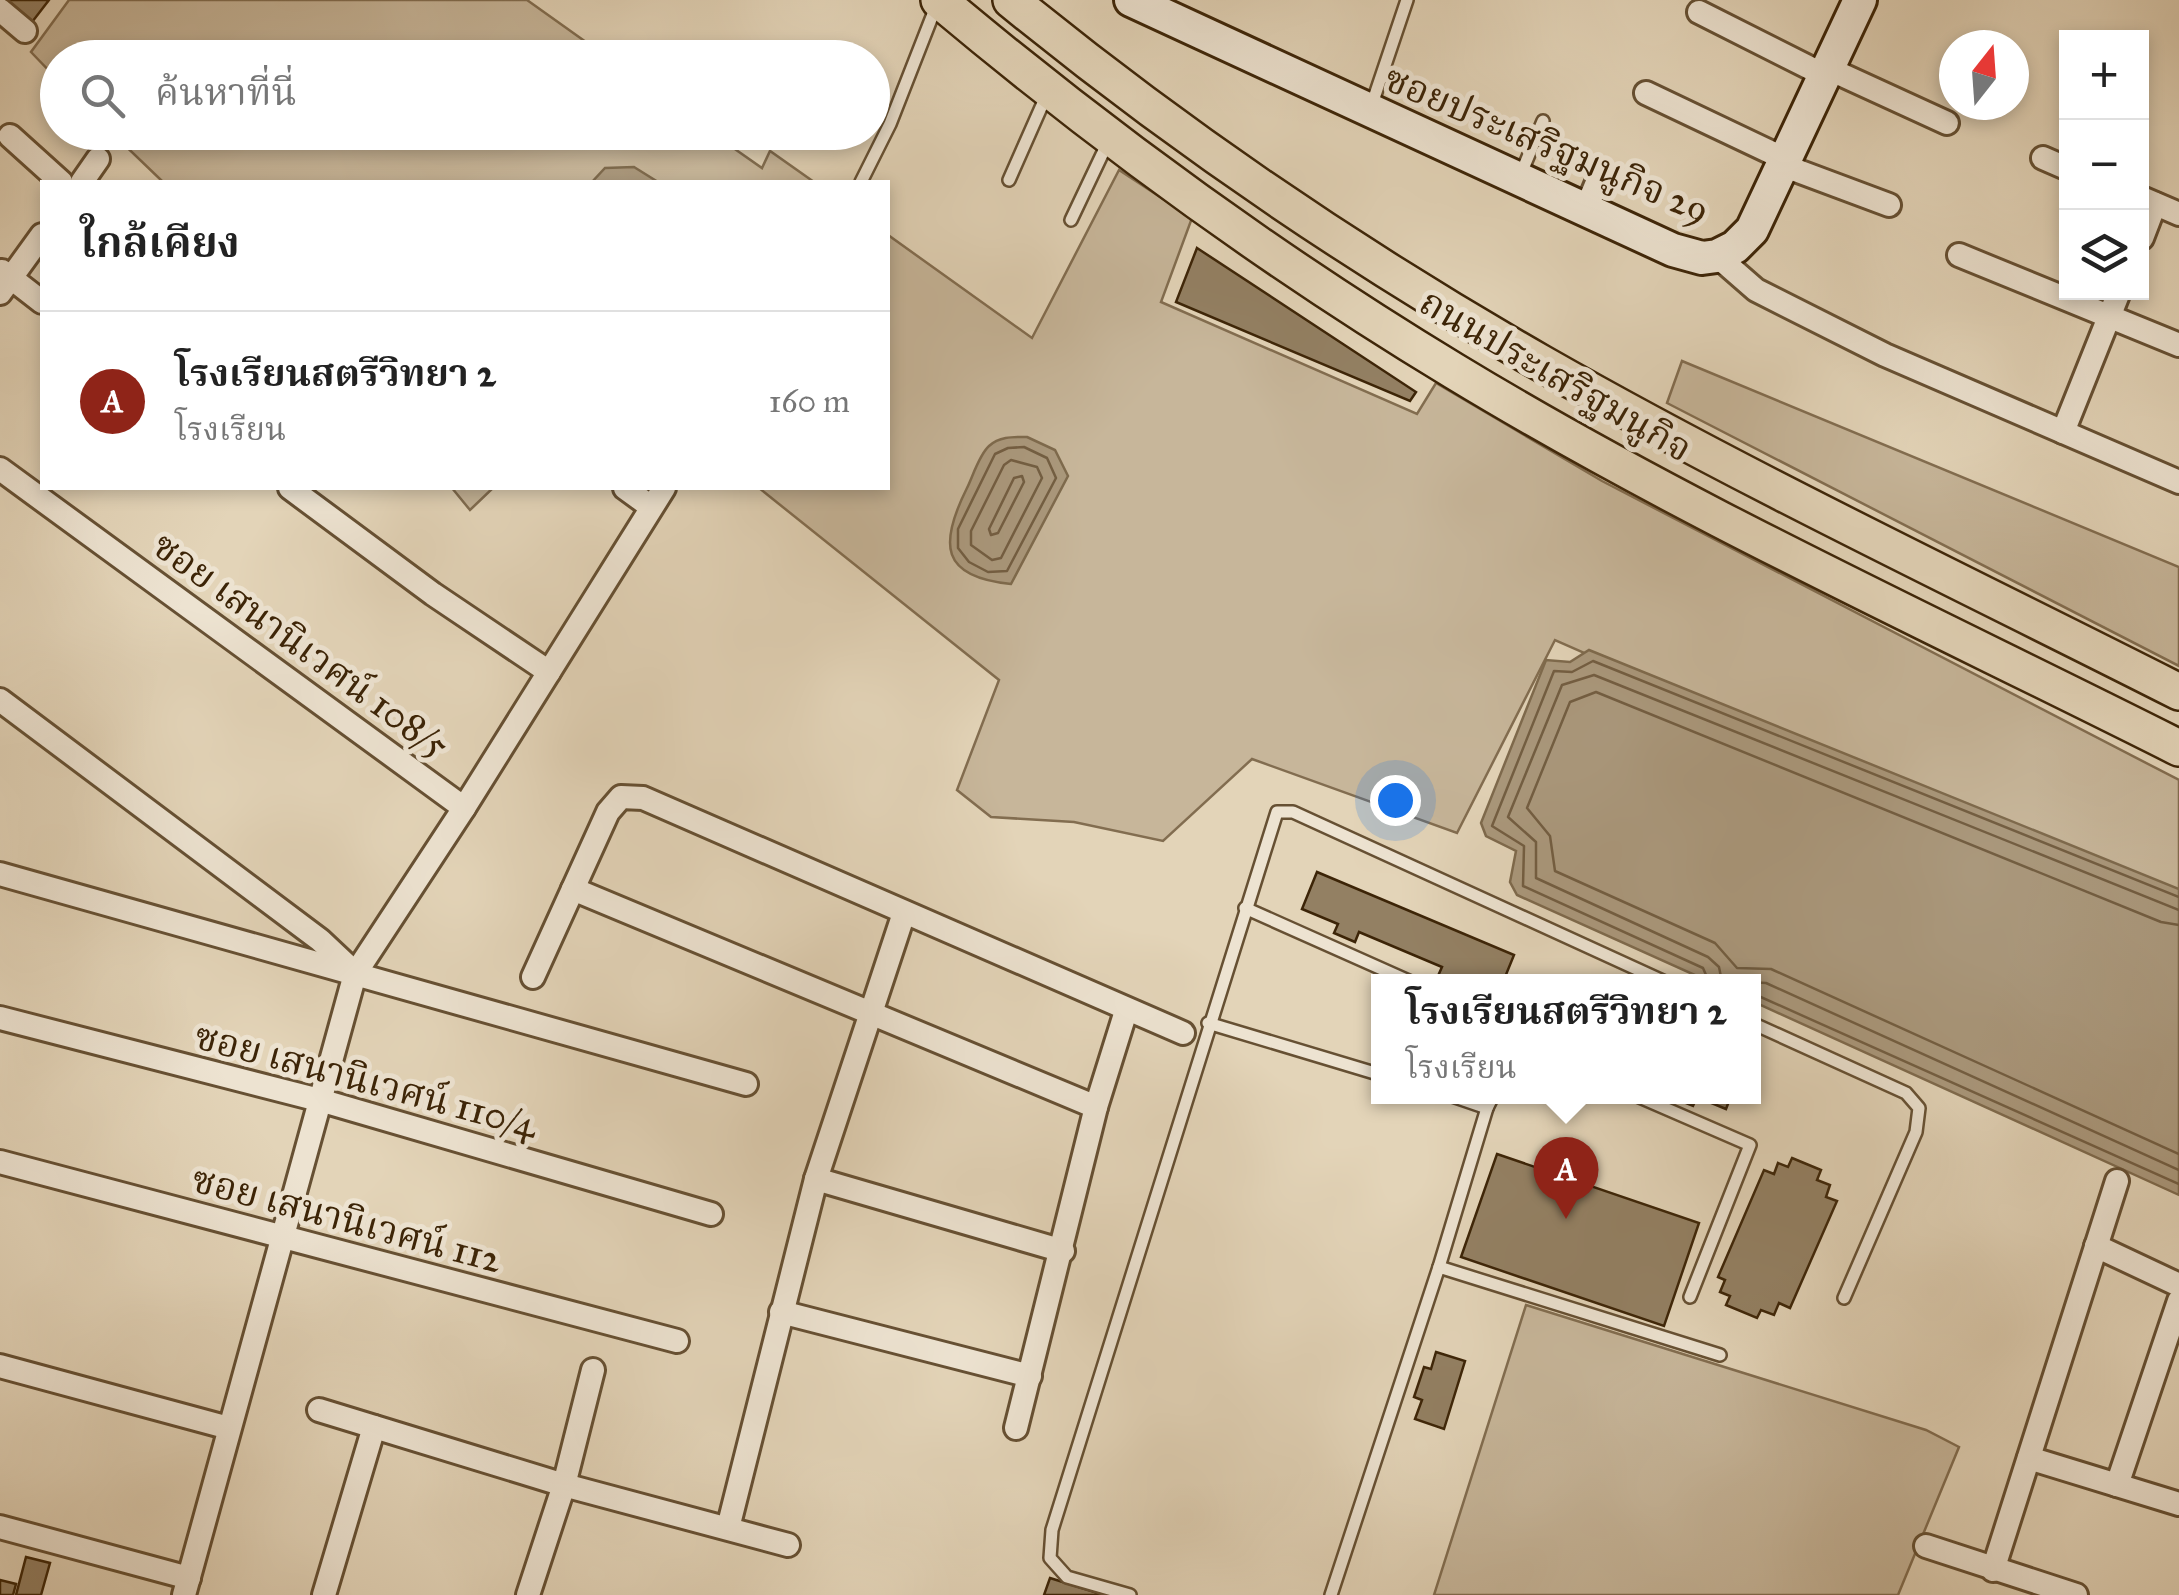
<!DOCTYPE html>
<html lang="th">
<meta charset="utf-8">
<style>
:root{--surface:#fff;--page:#f6f6f6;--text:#222;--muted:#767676;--line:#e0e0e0;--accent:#8f2418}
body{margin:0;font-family:"IM FELL Great Primer","Noto Serif Thai",serif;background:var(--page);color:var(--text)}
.controls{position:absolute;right:30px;top:30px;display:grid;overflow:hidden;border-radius:0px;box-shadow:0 5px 15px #0003}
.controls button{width:90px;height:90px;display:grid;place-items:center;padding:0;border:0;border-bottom:2px solid var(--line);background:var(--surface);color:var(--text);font:50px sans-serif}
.compass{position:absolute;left:1939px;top:30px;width:90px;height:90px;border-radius:50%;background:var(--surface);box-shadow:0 5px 15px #0003;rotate:17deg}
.you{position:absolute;left:1395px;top:800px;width:35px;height:35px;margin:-25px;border:8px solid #fff;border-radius:50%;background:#1a73e8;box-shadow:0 0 0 15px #1a73e833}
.badge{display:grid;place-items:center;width:65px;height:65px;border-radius:50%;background:var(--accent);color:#fff;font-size:32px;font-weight:700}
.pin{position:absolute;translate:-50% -82px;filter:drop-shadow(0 2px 5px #0008)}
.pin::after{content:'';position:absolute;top:52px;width:35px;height:30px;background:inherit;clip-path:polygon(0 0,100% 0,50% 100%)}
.popup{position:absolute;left:1371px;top:974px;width:390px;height:130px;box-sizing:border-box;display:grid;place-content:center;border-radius:0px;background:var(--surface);filter:drop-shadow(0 2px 8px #0005);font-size:32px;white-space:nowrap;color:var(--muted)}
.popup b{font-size:38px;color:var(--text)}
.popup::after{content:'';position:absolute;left:50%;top:100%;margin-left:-20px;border:20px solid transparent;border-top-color:var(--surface)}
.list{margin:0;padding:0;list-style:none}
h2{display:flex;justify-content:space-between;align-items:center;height:130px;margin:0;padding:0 40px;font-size:42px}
h2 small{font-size:32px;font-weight:400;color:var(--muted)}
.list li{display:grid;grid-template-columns:65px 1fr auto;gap:30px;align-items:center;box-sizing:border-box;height:180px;padding:0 40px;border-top:2px solid var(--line)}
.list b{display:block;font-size:38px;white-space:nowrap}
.list p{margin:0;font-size:32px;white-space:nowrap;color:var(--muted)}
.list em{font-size:32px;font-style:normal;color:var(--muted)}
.icon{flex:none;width:55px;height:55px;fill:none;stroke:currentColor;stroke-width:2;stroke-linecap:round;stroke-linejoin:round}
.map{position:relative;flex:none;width:2179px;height:1595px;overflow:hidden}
.search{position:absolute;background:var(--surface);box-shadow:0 5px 15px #0003;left:40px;top:40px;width:850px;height:110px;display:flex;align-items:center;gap:25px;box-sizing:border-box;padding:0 35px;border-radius:55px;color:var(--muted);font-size:38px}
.panel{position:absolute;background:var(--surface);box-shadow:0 5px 15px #0003;left:40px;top:180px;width:850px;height:310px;border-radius:0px}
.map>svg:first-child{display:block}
.green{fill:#c7b69a;stroke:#826d50;stroke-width:2.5}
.water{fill:#aa987c;stroke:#7e6a4d;stroke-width:2.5}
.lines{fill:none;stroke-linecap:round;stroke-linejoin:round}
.shore{stroke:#735e42;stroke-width:2.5}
.building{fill:#938063;stroke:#3c2407;stroke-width:2.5}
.lane-casing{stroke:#665033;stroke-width:16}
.street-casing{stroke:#665033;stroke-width:28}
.secondary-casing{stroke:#3c2407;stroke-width:38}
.primary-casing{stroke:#3c2407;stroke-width:40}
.lane{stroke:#ede3d1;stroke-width:11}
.street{stroke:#ede3d1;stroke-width:22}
.secondary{stroke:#ede3d1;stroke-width:32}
.primary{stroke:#e3d4b8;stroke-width:35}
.labels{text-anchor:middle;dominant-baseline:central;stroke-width:10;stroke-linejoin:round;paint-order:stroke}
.street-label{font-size:38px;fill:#3c2407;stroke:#ede3d1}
</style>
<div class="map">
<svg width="2179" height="1595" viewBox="0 0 2179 1595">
<rect width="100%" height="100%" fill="#e3d4b8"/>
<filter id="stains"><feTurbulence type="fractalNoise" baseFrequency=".002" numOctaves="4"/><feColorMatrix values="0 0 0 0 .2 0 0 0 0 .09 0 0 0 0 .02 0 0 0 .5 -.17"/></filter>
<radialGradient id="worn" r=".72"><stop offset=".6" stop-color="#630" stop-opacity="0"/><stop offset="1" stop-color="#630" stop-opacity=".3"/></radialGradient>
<!-- green -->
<g class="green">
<polygon points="69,0 527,0 607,57 58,58 57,79 31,52"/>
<polygon points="112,133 712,133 762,168 770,151 814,182 163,182"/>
<polygon points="1119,170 1192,218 1161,302 1417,414 1436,383 1602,481 2179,780 2179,914 1555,640 1457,833 1252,759 1163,841 1074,822 991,817 957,790 999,680 759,488 888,488 888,235 1032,338"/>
<polygon points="1682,361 2179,567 2179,666 1667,403"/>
<polygon points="452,488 493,488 470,510"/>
<polygon points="1526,1305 1926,1430 1959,1447 1898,1595 1434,1595"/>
</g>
<!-- water -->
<g class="water">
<polygon points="634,167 658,182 592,182 605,168"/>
<path d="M 1027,437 L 1055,450 L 1068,476 L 1011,584 C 940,577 939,544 967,488 C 973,476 979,455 989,446 C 1000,436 1014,437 1027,437 Z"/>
<polygon points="1589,650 2179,889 2179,1195 1754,1002 1754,982 1708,981 1517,895 1510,882 1516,851 1486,836 1481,823 1546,660 1570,662"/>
</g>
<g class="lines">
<!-- shore -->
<g class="shore">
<polygon points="1024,447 1047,458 1056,478 1007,571 988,572 969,562 958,548 958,529 995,454 1008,448"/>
<polygon points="1011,460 1037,467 1042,478 1001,558 992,560 971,545 971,531 1004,465"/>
<polygon points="1022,476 1024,482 998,533 991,535 989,529 1014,478"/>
<polyline points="2179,925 2161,922 1596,692 1570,702 1527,808 1550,836 1555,871 1715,943 1737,968 1771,969 2179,1154"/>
<polyline points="1709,982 1703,968 1523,886 1524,846 1492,826 1554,671 1572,672 1593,661 2179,897"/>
<polyline points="1722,982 1719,967 1708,957 1536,878 1536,842 1508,817 1562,685 1594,675 2179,910"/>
<polyline points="1750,982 1766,983 2179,1170"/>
<polyline points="1754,994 2179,1184"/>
</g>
</g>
<!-- building -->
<g class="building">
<polygon points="0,0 49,0 29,26"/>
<polygon points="1197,248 1416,392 1410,401 1176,302"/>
<polygon points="1317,872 1514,955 1503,982 1451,982 1438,976 1442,967 1359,932 1355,942 1334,933 1338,924 1302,909"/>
<polygon points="1669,1096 1731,1096 1726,1109 1697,1097 1693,1106"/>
<polygon points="1497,1154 1699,1223 1664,1326 1461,1257"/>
<polygon points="1792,1158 1821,1170 1817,1180 1830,1185 1826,1197 1837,1201 1790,1308 1779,1303 1774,1315 1761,1310 1757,1318 1726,1305 1730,1296 1720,1292 1725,1280 1718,1277 1764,1170 1774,1174 1778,1163 1788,1167"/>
<polygon points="1436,1352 1465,1361 1444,1429 1415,1419 1422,1400 1414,1397 1424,1367 1431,1369"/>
<polygon points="26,1557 50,1563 41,1595 16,1595"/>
<polygon points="1050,1578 1104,1595 1044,1595"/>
<polygon points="0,1580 16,1584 13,1595 0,1595"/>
</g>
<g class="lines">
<!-- lane casing -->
<g class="lane-casing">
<g id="lane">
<polyline points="1371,107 1407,0"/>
<polyline points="1520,176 1543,121"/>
<polyline points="1009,180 1047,94"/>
<polyline points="861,182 890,124 937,4"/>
<polyline points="1071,220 1108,142"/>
<polyline points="1245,908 1411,982"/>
<polyline points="1208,1023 1378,1074"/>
<polyline points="1754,1024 1906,1093 1919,1108 1916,1132 1844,1298"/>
<polyline points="1452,1096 1487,1108 1493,1096"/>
<polyline points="1637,1096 1750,1145 1690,1297"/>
<polyline points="1439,1267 1487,1108"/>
<polyline points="1130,1595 1067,1577 1050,1558 1052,1530 1277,812 1293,812 1665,982"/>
<polyline points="1331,1595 1439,1267 1720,1355"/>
</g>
</g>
<!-- street casing -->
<g class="street-casing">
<g id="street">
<polyline points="0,10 25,31"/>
<polyline points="1699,12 1824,75"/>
<polyline points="1827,68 1947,123"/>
<polyline points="1646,93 1785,159"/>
<polyline points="10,136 61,182"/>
<polyline points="2043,158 2066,168"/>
<polyline points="1782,165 1889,205"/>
<polyline points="82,182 98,159"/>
<polyline points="2142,198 2179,214"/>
<polyline points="1585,211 1601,173"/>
<polyline points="2142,238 2155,204"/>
<polyline points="1959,255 2179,345"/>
<polyline points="1717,256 1756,290 1885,355 2179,482"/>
<polyline points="2,271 42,302"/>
<polyline points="0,293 42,235"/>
<polyline points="2063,432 2119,292"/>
<polyline points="0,469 464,808"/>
<polyline points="290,488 433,594 549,672"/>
<polyline points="625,488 651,507"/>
<polyline points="0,700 320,940 353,971"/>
<polyline points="0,874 746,1084"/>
<polyline points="573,889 1096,1107"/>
<polyline points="533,977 608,812 621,797 643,798 1183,1033"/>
<polyline points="0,1018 323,1101 711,1214"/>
<polyline points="0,1162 677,1341"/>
<polyline points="816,1179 1063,1251"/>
<polyline points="2096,1246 2179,1285"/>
<polyline points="781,1312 1030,1376"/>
<polyline points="0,1366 229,1428"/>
<polyline points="319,1410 564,1485 788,1545"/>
<polyline points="1016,1428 1096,1107 1126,1011"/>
<polyline points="2029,1458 2179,1504"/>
<polyline points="2117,1485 2179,1301"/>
<polyline points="0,1527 189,1578"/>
<polyline points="728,1528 816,1179 904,913"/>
<polyline points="1926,1546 2076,1595"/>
<polyline points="1993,1570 2117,1181"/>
<polyline points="184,1595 355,974 464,808 664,488"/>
<polyline points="324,1595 374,1427"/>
<polyline points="528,1595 564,1485 593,1370"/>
</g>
</g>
<!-- secondary casing -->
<g class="secondary-casing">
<polyline id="secondary" points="1131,0 1673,250 1702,258 1717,256 1735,247 1752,230 1860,0"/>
</g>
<!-- primary casing -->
<g class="primary-casing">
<g id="primary">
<path d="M 939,0 C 1101,136 1272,261 1454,371 C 1686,512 1937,626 2179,748"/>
<path d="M 1011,0 C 1176,135 1356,257 1541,363 C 1748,481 1966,584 2179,692"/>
</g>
</g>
<!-- lane -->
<use href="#lane" class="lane"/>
<!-- street -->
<use href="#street" class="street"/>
<!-- secondary -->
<use href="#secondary" class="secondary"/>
<!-- primary -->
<use href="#primary" class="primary"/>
</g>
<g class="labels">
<!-- street labels -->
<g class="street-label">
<text transform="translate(1547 144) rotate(23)">ซอยประเสริฐมนูกิจ 29</text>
<text transform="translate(1556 375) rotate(30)">ถนนประเสริฐมนูกิจ</text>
<text transform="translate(301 645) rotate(36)">ซอย เสนานิเวศน์ 108/5</text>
<text transform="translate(366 1080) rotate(15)">ซอย เสนานิเวศน์ 110/4</text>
<text transform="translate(347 1219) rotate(15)">ซอย เสนานิเวศน์ 112</text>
</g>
</g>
<rect width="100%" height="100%" filter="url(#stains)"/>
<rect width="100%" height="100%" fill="url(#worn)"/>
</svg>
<div class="controls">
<button>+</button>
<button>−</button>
<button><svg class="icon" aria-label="layers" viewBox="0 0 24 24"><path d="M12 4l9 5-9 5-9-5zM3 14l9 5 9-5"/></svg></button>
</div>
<svg class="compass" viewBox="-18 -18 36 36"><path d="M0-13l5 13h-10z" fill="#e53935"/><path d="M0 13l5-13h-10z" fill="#767676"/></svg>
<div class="you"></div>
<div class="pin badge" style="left:1566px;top:1219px">A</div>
<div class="popup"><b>โรงเรียนสตรีวิทยา 2</b>โรงเรียน</div>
<div class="search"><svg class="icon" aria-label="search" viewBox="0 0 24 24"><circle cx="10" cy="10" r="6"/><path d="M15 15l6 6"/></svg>ค้นหาที่นี่</div>
<section class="panel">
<h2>ใกล้เคียง<small></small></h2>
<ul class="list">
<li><span class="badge">A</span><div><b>โรงเรียนสตรีวิทยา 2</b><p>โรงเรียน</p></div><em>160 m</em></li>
</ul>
</section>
</div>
